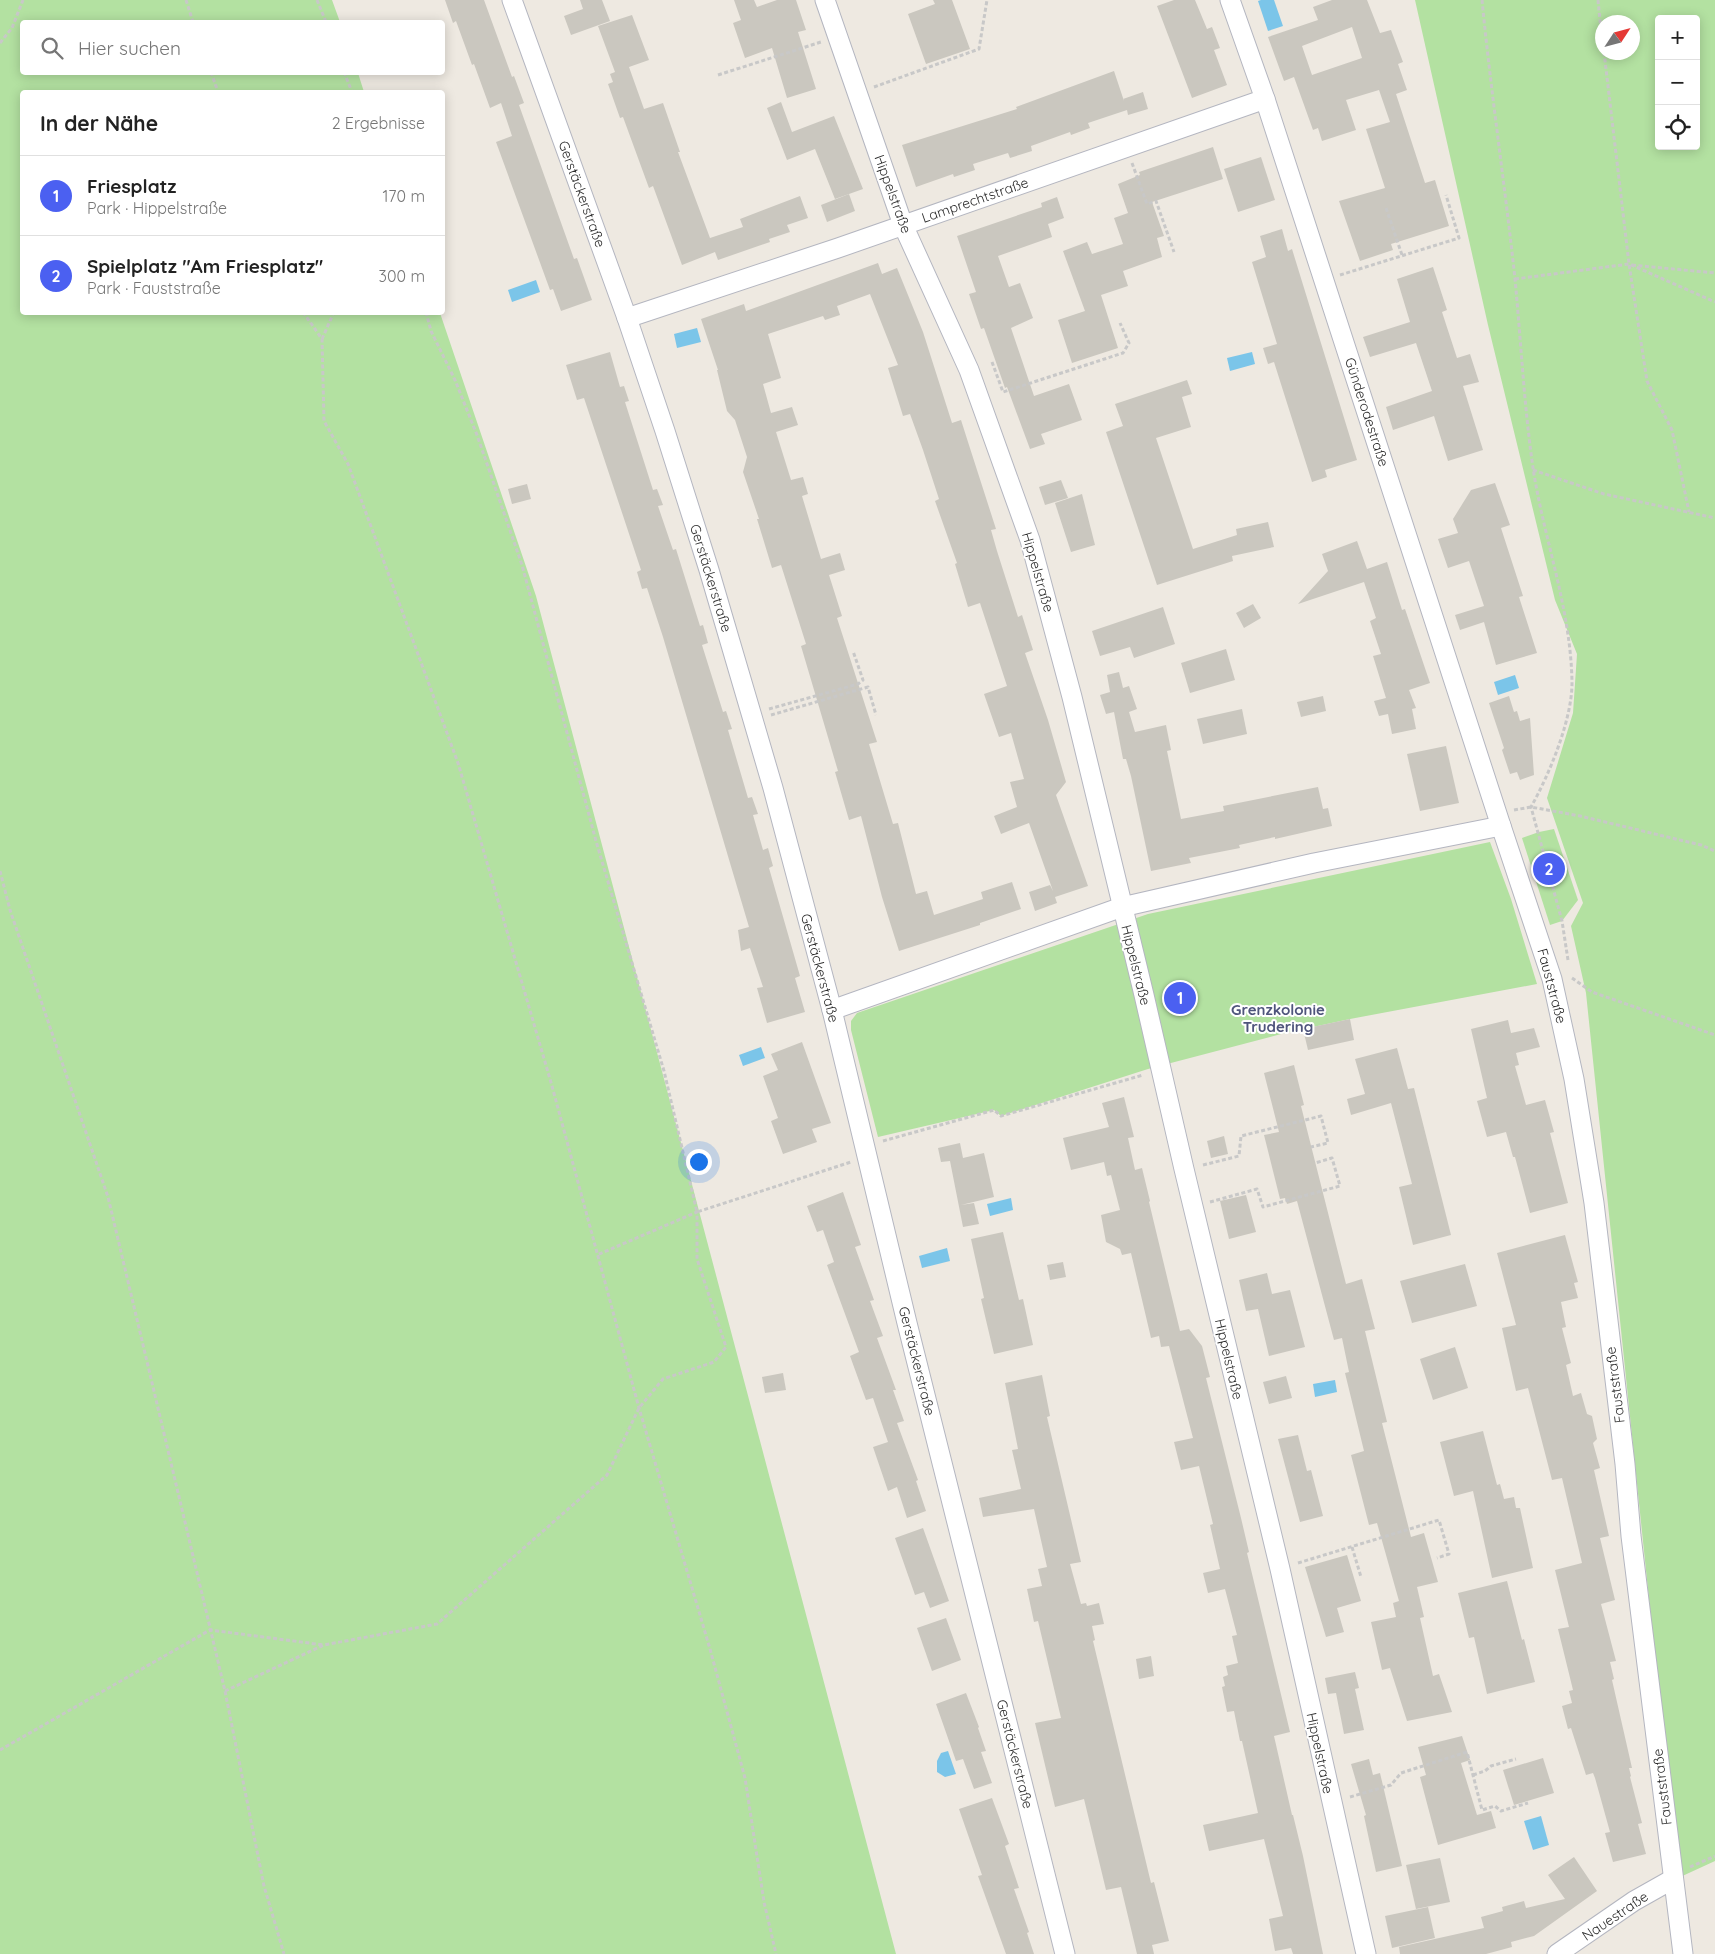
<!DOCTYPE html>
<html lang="de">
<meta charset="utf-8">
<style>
:root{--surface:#fff;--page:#f6f6f6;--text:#222;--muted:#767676;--line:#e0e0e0;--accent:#4b60f1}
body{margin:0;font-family:Quicksand,sans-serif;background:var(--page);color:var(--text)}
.controls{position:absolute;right:15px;top:15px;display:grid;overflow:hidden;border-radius:5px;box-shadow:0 2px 12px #0003}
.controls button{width:45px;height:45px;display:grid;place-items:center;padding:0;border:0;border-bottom:1px solid var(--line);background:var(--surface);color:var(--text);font:25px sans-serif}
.compass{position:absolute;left:1595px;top:15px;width:45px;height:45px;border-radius:50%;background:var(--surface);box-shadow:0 2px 12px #0003;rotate:54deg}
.you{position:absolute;left:698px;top:1161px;width:18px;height:18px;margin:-12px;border:4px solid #fff;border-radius:50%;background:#1a73e8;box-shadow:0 0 0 8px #1a73e833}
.badge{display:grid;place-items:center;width:32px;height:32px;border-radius:50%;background:var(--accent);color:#fff;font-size:16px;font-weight:700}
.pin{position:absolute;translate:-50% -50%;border:2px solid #fff;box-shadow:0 1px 5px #0006}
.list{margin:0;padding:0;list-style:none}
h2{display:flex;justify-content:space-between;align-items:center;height:65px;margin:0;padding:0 20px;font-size:21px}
h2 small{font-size:16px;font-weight:400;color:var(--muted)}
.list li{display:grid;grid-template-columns:32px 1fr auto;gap:15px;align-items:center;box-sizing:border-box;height:80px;padding:0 20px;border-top:1px solid var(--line)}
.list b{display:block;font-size:19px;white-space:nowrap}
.list p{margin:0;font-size:16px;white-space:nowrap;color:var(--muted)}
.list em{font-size:16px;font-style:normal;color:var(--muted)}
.icon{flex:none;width:28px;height:28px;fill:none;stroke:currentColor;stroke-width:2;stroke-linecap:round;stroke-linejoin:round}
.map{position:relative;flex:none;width:1715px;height:1954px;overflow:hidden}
.search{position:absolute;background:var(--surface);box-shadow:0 2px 12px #0003;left:20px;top:20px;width:425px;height:55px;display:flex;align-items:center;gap:12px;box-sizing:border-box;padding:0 18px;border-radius:5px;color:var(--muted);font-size:19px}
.panel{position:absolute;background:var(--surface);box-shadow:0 2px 12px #0003;left:20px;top:90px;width:425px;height:225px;border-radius:5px}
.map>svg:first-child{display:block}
.green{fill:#b3e1a1;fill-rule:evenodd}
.water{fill:#7bc5e9}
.building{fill:#cac7bf;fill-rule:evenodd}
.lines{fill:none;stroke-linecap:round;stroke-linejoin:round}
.minor-casing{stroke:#b4b6c0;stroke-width:21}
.path{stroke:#c8c8c8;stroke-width:3;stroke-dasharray:4 2.5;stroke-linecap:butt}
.minor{stroke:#fff;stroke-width:19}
.labels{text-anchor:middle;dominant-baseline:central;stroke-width:4;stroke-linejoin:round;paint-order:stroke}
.street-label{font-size:14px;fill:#2d2d2d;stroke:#fff}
.neighbourhood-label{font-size:15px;font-weight:bold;fill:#4f557c;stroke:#fff}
</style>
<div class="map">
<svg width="1715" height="1954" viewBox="0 0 1715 1954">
<rect width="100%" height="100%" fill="#eee9e1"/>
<!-- green -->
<g class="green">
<polygon points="0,0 332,0 340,22 22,22 22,72 358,73 364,92 22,92 22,312 440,313 536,596 896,1954 0,1954"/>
<path d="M 1415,0 L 1715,0 L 1715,1861 L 1678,1878 L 1586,993 L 1571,926 L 1583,903 L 1547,798 L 1573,713 L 1577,654 L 1555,600 L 1488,325 ZM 1659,19 L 1696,19 L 1696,146 L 1659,146 ZM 1602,22 L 1632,22 L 1632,52 L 1602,52 Z"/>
<polygon points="1554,829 1578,900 1562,921 1550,925 1522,838 1539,832"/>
<polygon points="1490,842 1511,899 1537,984 1350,1019 1285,1033 1148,1069 1001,1116 994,1110 878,1137 851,1030 851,1021 857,1013 1148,914"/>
</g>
<!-- water -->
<g class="water">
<polygon points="1261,0 1274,0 1283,26 1268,31 1258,1"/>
<polygon points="536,280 540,292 512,302 508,290"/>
<polygon points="697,328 701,342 677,348 674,334"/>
<polygon points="1252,352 1255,364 1230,371 1227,358"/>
<polygon points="1515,675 1519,688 1498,695 1494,682"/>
<polygon points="761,1047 765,1058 743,1066 739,1055"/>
<polygon points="1011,1198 1013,1210 990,1216 987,1204"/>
<polygon points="947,1248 950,1261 922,1268 919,1256"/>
<polygon points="1335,1380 1337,1392 1315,1397 1313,1384"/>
<polygon points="948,1751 956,1774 945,1777 937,1772 937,1761 941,1753"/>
<polygon points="1541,1816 1549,1845 1533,1850 1524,1821"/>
</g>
<!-- building -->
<g class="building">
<polygon points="445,0 484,0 512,77 514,76 524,103 519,105 574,259 577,258 592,300 561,311 553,289 550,290 496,142 512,136 501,103 490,108 474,64 472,65 456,21 453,23"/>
<polygon points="580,0 602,0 610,21 571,35 564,16 583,9"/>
<polygon points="734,0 754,0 757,7 777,0 796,0 806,30 798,32 816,89 787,98 772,48 745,58 733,23 741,20"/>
<polygon points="933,0 952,0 970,49 926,64 908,14 935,4"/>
<polygon points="1174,0 1195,0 1207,29 1212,27 1220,48 1214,50 1227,85 1192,98 1157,6"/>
<path d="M 1332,0 L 1367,0 L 1380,33 L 1391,30 L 1403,62 L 1398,64 L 1407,90 L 1396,94 L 1425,183 L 1435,180 L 1449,226 L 1391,244 L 1393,250 L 1360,261 L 1339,201 L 1385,188 L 1366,129 L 1390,122 L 1379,90 L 1346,100 L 1356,130 L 1322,141 L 1318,128 L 1313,130 L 1294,77 L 1284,81 L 1268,37 L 1318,20 L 1313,7 ZM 1352,27 L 1362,58 L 1312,75 L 1302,46 Z"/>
<polygon points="632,15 649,60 629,67 644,109 663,103 680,152 678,152 710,238 743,227 740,219 800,196 808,218 787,225 790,232 769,239 770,242 718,260 715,252 682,265 653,186 649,188 623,117 620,118 608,84 613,82 610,74 615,72 598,26"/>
<polygon points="1114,71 1124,101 1123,99 1143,92 1148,109 1128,115 1127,110 1088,123 1090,128 1071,135 1070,132 1031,146 1032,151 1010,158 1008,153 973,164 975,170 954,177 953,174 916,187 902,145 1017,109 1016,107"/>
<polygon points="781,102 792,132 834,116 863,189 835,199 815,149 787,160 767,108"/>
<polygon points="1213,147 1223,179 1152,202 1164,236 1157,238 1162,257 1123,271 1128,286 1101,295 1118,348 1072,363 1058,320 1085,311 1063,251 1087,242 1092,254 1123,244 1114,218 1128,213 1118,184 1140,175 1139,172"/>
<polygon points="1261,157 1275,200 1238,212 1224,169"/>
<polygon points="849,194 855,211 827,222 821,205"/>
<polygon points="1057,197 1064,218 1048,224 1052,237 998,256 1009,287 1020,283 1033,318 1011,328 1034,396 1069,384 1082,420 1041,434 1045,444 1030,449 1007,387 1005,388 984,328 981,329 969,294 976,292 957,236 1042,207 1041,203"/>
<polygon points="1282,229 1288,251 1292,249 1357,460 1325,470 1327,477 1312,482 1274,362 1268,364 1263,348 1277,344 1252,262 1266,257 1260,236"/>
<polygon points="878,263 882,274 897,268 923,332 952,423 961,420 968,442 996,529 991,530 997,551 1018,617 1022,615 1033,650 1025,653 1048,720 1066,782 1056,795 1088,886 1055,897 1057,903 1035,911 1029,892 1050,885 1053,891 1029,823 1001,834 994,816 1017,807 1010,782 1024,779 1011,733 999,737 984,694 1007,686 980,603 968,607 955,564 957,563 935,501 939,499 923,450 910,414 903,416 888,368 898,365 870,294 837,306 840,315 825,320 823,316 768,334 781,378 763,384 771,413 792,407 798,425 776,432 791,480 803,477 808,494 802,496 821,559 840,553 845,570 829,575 842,616 837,618 877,742 869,744 893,824 898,823 916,894 927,891 934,915 983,899 981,892 1012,882 1021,909 980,923 980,925 899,951 882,897 861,816 849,820 835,772 838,771 801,646 806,644 781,565 772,568 757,519 759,519 743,472 747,457 735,420 727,411 717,370 718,370 701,319 744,304 746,311"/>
<polygon points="1433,267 1447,310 1442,312 1457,358 1470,354 1479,382 1463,386 1483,450 1448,461 1434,416 1393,430 1386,407 1432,391 1416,343 1370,357 1363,337 1410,322 1397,279"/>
<polygon points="610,352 620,387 624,386 629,401 625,402 653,490 657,489 663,505 658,506 673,550 676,549 700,626 703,625 708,643 702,645 723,712 726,711 732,729 728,730 748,798 752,797 758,814 753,815 763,850 768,848 773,866 769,868 800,976 795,978 805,1012 767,1023 757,988 763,987 750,948 741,951 738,930 749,927 663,637 647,588 642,589 637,572 641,570 584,398 577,400 566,365"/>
<polygon points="1187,380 1192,394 1182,397 1191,427 1156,438 1193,549 1237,535 1236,529 1268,522 1274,547 1232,556 1233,561 1157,585 1106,432 1123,426 1115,404"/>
<polygon points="1061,480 1068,498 1045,505 1039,487"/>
<polygon points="1495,483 1510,525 1501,528 1523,596 1519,597 1537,653 1496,665 1484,622 1460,630 1455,615 1484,606 1469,561 1448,568 1438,539 1458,533 1453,519 1471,490"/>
<polygon points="527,484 531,499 512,504 508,489"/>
<polygon points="1082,494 1095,545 1071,552 1055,503"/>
<polygon points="1357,541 1367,569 1387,562 1402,610 1405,609 1430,683 1409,690 1416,708 1412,709 1416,729 1392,734 1388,714 1379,716 1374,701 1386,698 1373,656 1381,654 1370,621 1376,618 1364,582 1298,604 1328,571 1322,554"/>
<polygon points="1253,604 1261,618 1244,628 1236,613"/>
<polygon points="1163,607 1175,644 1134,658 1130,647 1100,656 1092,631"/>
<polygon points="1226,649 1235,680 1190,693 1181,663"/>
<polygon points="1119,672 1123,688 1129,686 1137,709 1129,712 1135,732 1166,725 1171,750 1167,751 1181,819 1224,811 1223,806 1318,787 1323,809 1328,808 1332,826 1275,839 1275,837 1239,845 1240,848 1189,858 1191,863 1151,871 1131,776 1126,759 1123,759 1114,712 1106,714 1100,695 1110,692 1107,675"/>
<polygon points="1323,696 1326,711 1301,717 1297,702"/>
<polygon points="1509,696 1514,712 1517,711 1520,721 1530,718 1534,775 1520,780 1517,772 1510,774 1502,750 1504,748 1489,703"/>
<polygon points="1242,709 1247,734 1203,744 1197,719"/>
<polygon points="1446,746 1459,803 1420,811 1407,754"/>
<polygon points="1350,1019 1354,1040 1308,1050 1303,1029"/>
<polygon points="1508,1020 1511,1033 1534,1028 1540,1047 1516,1053 1519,1065 1515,1066 1526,1105 1545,1100 1554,1132 1550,1133 1568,1203 1530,1213 1515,1157 1513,1157 1506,1132 1487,1137 1477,1101 1487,1098 1471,1029"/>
<polygon points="802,1042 831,1123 812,1129 817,1142 783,1154 771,1121 778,1118 763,1076 778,1070 771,1054"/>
<polygon points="1397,1048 1408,1089 1414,1088 1451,1235 1413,1245 1399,1187 1412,1184 1391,1103 1351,1115 1347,1099 1365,1094 1355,1059"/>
<polygon points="1294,1065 1304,1105 1301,1106 1346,1284 1362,1279 1375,1329 1365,1331 1387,1422 1382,1423 1411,1537 1424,1533 1438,1582 1417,1587 1424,1617 1420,1618 1433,1676 1439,1674 1452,1712 1407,1721 1390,1668 1382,1670 1371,1622 1396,1617 1393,1603 1399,1601 1377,1523 1369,1525 1351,1455 1364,1451 1345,1373 1349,1372 1342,1338 1334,1340 1297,1201 1287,1204 1285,1198 1280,1199 1264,1135 1279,1132 1264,1073"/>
<polygon points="1124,1097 1134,1137 1128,1138 1135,1170 1142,1168 1150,1201 1149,1202 1180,1331 1189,1329 1202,1346 1210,1377 1206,1378 1241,1518 1249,1552 1247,1553 1290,1732 1274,1736 1292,1815 1293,1815 1303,1856 1323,1954 1293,1954 1291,1948 1275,1951 1269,1919 1283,1916 1264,1839 1209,1851 1203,1825 1258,1813 1242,1741 1240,1741 1234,1711 1227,1712 1222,1687 1225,1686 1223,1677 1228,1675 1226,1666 1238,1663 1232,1636 1237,1635 1225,1589 1208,1593 1203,1573 1220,1569 1210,1525 1213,1524 1199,1466 1181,1470 1174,1442 1193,1438 1169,1346 1161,1347 1159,1336 1151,1338 1131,1253 1122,1255 1120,1249 1106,1242 1101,1215 1120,1210 1111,1175 1107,1176 1104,1162 1071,1170 1063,1138 1109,1127 1102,1103"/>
<polygon points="1224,1136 1228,1154 1211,1158 1207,1141"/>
<polygon points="960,1143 963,1158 984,1153 994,1197 961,1205 974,1203 979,1224 963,1227 950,1161 941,1162 938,1148"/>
<polygon points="843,1192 861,1245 855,1247 874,1300 870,1301 883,1336 877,1338 896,1390 893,1390 904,1421 897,1423 918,1480 916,1481 926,1511 907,1518 897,1487 888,1491 873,1447 888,1442 873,1398 866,1400 850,1356 859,1352 827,1265 834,1262 823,1230 817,1232 807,1206"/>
<polygon points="1246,1195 1256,1232 1229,1239 1220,1201"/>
<polygon points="1003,1232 1019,1300 1023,1299 1033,1345 994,1354 981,1299 984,1298 971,1239"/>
<polygon points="1565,1235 1578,1282 1574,1283 1578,1298 1561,1302 1566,1327 1562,1328 1571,1363 1566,1365 1573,1396 1581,1393 1587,1414 1592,1416 1597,1439 1593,1443 1600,1468 1594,1470 1609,1536 1600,1538 1615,1600 1601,1604 1616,1661 1610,1662 1614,1679 1612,1680 1632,1768 1629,1768 1631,1776 1630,1777 1642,1823 1638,1824 1646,1854 1613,1862 1605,1833 1610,1832 1595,1778 1593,1773 1586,1775 1571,1728 1568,1729 1562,1706 1572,1703 1569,1691 1573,1690 1558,1629 1569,1627 1555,1570 1582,1563 1562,1478 1552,1480 1528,1388 1516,1391 1502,1328 1516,1325 1497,1253"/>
<polygon points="1063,1262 1066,1277 1050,1280 1047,1265"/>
<polygon points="1465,1264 1477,1306 1412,1323 1400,1281"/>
<polygon points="1267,1273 1272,1294 1290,1290 1305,1347 1269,1356 1258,1309 1246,1311 1239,1280"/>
<polygon points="1455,1347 1468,1388 1433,1400 1420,1359"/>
<polygon points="783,1373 786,1390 765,1393 762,1377"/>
<polygon points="1042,1375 1050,1416 1047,1417 1081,1562 1070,1564 1081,1604 1086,1603 1087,1606 1099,1603 1104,1624 1092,1626 1095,1640 1093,1641 1151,1883 1154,1882 1169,1941 1152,1945 1154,1954 1137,1954 1121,1887 1106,1890 1084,1799 1055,1807 1035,1723 1061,1718 1038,1621 1034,1622 1027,1589 1042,1586 1038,1569 1047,1567 1034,1509 983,1517 979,1498 1021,1489 1012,1450 1018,1449 1005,1383"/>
<polygon points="1286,1376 1292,1398 1269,1404 1263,1382"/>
<polygon points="1483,1431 1497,1485 1500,1484 1504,1499 1514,1497 1516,1508 1520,1508 1533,1568 1492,1578 1473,1491 1454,1496 1440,1442"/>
<polygon points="1298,1435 1307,1471 1311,1470 1323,1516 1300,1522 1278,1439"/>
<polygon points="923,1528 949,1601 930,1608 924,1592 915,1595 895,1538"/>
<polygon points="1347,1555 1361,1601 1337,1608 1344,1632 1326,1637 1305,1567"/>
<polygon points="1507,1581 1522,1640 1524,1639 1535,1682 1487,1694 1474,1637 1469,1638 1458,1593"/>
<polygon points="946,1618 961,1660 932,1671 917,1628"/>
<polygon points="1151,1656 1154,1676 1139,1679 1136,1659"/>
<polygon points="1355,1672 1359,1688 1355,1689 1364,1730 1344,1734 1336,1693 1328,1694 1325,1678"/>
<polygon points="966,1693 979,1727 978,1728 986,1751 981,1752 992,1783 974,1789 963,1759 956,1761 936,1704"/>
<polygon points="1462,1736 1470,1760 1461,1763 1477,1815 1491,1811 1496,1828 1438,1845 1420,1777 1426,1775 1418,1747"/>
<polygon points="1543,1758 1554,1793 1514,1805 1503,1770"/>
<polygon points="1369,1759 1373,1775 1380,1773 1402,1866 1376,1872 1364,1816 1366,1815 1351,1764"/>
<polygon points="992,1798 1009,1844 1005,1846 1019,1888 1014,1889 1029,1932 1027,1933 1034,1954 1006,1954 978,1876 982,1875 959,1809"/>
<polygon points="1574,1857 1597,1891 1534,1936 1511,1942 1512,1947 1486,1954 1400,1954 1399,1947 1484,1928 1481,1917 1503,1911 1502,1907 1524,1901 1526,1908 1565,1899 1548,1875"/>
<polygon points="1440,1858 1450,1902 1416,1909 1406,1865"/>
<polygon points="1428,1907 1435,1938 1392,1948 1385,1916"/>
</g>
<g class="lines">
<!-- minor casing -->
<g class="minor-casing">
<g id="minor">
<polyline points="512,0 627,318 665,431 709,570 773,788 832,1010 907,1323 1065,1954"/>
<polyline points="825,0 903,225 969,370 1030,540 1072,697 1144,995 1184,1169 1280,1569 1366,1954"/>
<polyline points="1230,0 1265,99 1501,826 1552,979 1574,1079 1594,1203 1625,1464 1631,1536 1683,1954"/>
<polyline points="627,318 838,248 1265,99"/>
<polyline points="832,1010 1122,907 1314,863 1501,826"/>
<polyline points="1557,1954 1634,1901 1673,1879"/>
</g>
</g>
<!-- path -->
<g class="path">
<polyline points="186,0 193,22"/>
<polyline points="317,0 326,22"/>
<path d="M 1482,0 C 1491,93 1505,186 1515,279 C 1521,342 1524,405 1533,468 C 1544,540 1571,609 1572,683 C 1572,720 1549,775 1531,807 L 1562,921 L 1568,960"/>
<polyline points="1598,0 1602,41"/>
<polyline points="0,43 12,28 23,0"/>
<polyline points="1604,52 1629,264 1647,381 1672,430 1689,512"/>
<polyline points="211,72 218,92"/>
<polyline points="344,72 352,92"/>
<polyline points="718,75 821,42"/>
<polyline points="874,87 979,49 987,0"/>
<polyline points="1132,163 1147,204 1156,201 1174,252"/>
<polyline points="1386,208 1402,255"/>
<polyline points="1632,265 1715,273"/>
<polyline points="1340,275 1459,238 1446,195"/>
<polyline points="1515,279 1629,264 1715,302"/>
<polyline points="303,312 322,339 324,421 348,464 458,763 552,1086 639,1408 710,1649 745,1778 764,1902 776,1954"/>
<polyline points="426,312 431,331 455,380 477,435 522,565 596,841 664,1071 697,1212 851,1162"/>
<polyline points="322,339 334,312"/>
<polyline points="992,362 1003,392 1123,353 1129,343 1120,323"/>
<polyline points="1533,470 1604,494 1715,518"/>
<polyline points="769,709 858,684 863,680 853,651"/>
<polyline points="771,715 868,687 876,715"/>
<polyline points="1514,810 1531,807 1580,816 1701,845 1715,851"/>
<polyline points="0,871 10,910 108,1197 225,1691 264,1886 284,1954"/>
<polyline points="1572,978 1592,992 1715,1035"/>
<polyline points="883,1141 994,1110 1001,1116 1143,1075"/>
<polyline points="1203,1165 1239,1156 1241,1136 1321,1116 1328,1143 1311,1147"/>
<polyline points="1210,1202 1257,1189 1263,1207 1340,1186 1332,1158 1315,1163"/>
<polyline points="1352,1547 1361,1577"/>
<polyline points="1298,1563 1439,1520 1449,1554 1437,1558"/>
<polyline points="225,1691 324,1645 437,1624 607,1475 639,1408 663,1379 714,1362 726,1347 697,1259 697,1212 597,1255"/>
<polyline points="0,1750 210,1630 324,1645"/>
<polyline points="1473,1775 1485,1771 1491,1766 1516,1759"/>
<polyline points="1350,1797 1391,1785 1401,1773 1467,1752 1482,1810 1495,1806 1501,1811 1528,1803"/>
<polyline points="1690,1867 1715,1856"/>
</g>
<!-- minor -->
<use href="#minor" class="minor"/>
</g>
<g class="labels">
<!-- street labels -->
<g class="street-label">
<text transform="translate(582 194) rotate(70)">Gerstäckerstraße</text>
<text transform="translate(893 194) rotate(70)">Hippelstraße</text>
<text transform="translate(975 200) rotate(-19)">Lamprechtstraße</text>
<text transform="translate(1367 412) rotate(72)">Günderodestraße</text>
<text transform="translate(1038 572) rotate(74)">Hippelstraße</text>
<text transform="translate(711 578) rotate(73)">Gerstäckerstraße</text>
<text transform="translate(1136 965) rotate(76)">Hippelstraße</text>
<text transform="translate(820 968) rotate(75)">Gerstäckerstraße</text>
<text transform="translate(1552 986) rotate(75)">Fauststraße</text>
<text transform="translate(1229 1359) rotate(77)">Hippelstraße</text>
<text transform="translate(917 1361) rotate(76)">Gerstäckerstraße</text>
<text transform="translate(1615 1385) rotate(-97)">Fauststraße</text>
<text transform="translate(1320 1753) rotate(78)">Hippelstraße</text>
<text transform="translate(1015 1754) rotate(76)">Gerstäckerstraße</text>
<text transform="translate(1662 1787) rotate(-97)">Fauststraße</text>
<text transform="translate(1615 1916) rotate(-34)">Nauestraße</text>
</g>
<!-- neighbourhood labels -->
<g class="neighbourhood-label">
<text x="1278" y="1009">Grenzkolonie<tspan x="1278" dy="17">Trudering</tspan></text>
</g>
</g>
</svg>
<div class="controls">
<button>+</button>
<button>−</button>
<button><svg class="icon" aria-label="locate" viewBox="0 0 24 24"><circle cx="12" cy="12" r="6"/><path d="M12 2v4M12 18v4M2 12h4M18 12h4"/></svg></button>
</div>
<svg class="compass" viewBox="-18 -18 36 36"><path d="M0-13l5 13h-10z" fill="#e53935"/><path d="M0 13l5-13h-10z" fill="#767676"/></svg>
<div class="you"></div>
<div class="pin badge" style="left:1180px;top:998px">1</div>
<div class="pin badge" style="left:1549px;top:869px">2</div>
<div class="search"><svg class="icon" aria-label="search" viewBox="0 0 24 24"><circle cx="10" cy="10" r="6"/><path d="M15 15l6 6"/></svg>Hier suchen</div>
<section class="panel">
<h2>In der Nähe<small>2 Ergebnisse</small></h2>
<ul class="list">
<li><span class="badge">1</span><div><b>Friesplatz</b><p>Park · Hippelstraße</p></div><em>170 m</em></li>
<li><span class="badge">2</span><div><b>Spielplatz &quot;Am Friesplatz&quot;</b><p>Park · Fauststraße</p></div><em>300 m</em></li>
</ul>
</section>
</div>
